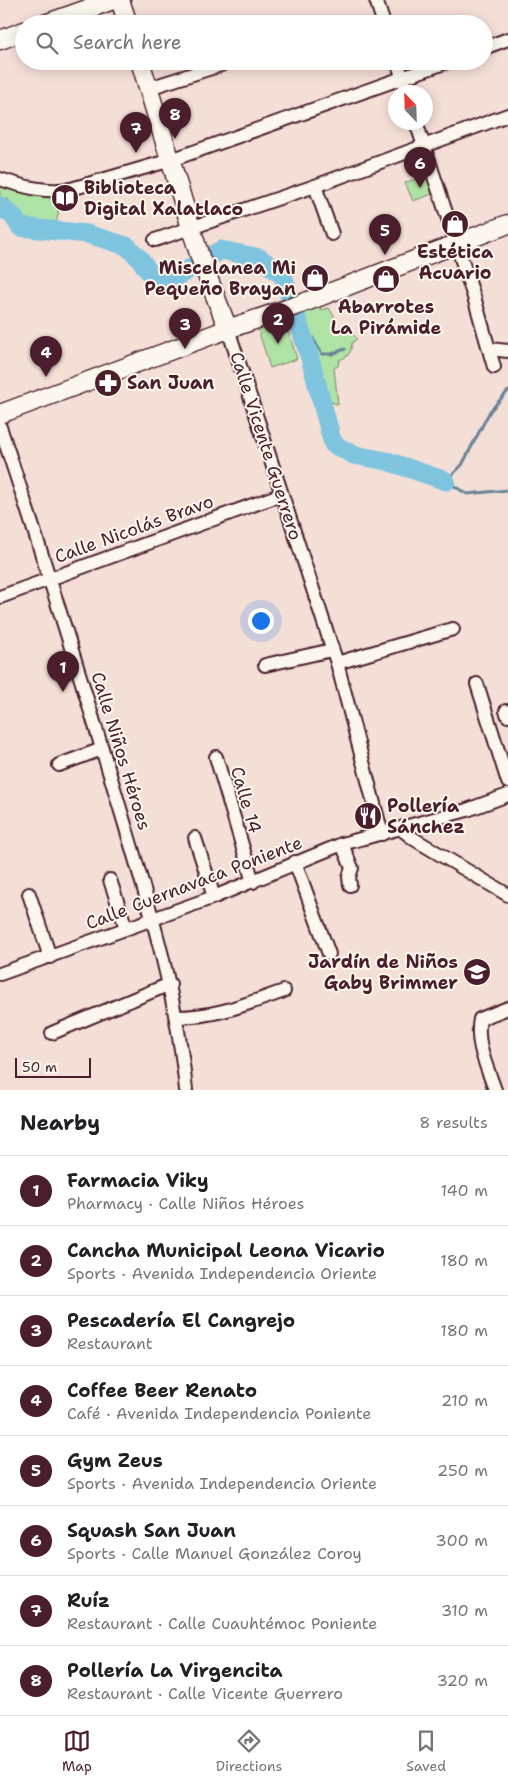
<!DOCTYPE html>
<meta charset="utf-8">
<style>
:root{--surface:#fff;--page:#f6f6f6;--text:#202124;--muted:#757577;--line:#e0e0e0;--accent:#4a1f2b}
body{margin:0;font-family:"Shantell Sans",sans-serif;background:var(--page);color:var(--text)}
.compass{position:absolute;left:388px;top:85px;width:45px;height:45px;border-radius:50%;background:var(--surface);box-shadow:0 2px 12px #0003;rotate:337deg}
.scale{position:absolute;left:15px;bottom:12px;width:76px;box-sizing:border-box;padding-left:5px;border:2px solid #4a1f2b;border-top:0;font-size:14px;line-height:18px;white-space:nowrap;color:#4a1f2b;-webkit-text-stroke:4px #fbf7ec;paint-order:stroke}
.you{position:absolute;left:260px;top:620px;width:18px;height:18px;margin:-12px;border:4px solid #fff;border-radius:50%;background:#1a73e8;box-shadow:0 0 0 8px #1a73e833}
.badge{display:grid;place-items:center;width:32px;height:32px;border-radius:50%;background:var(--accent);color:#fff;font-size:16px;font-weight:700}
.pin{position:absolute;translate:-50% -41px;filter:drop-shadow(0 1px 2px #0008)}
.pin::after{content:'';position:absolute;top:26px;width:18px;height:15px;background:inherit;clip-path:polygon(0 0,100% 0,50% 100%)}
.list{margin:0;padding:0;list-style:none}
h2{display:flex;justify-content:space-between;align-items:center;height:65px;margin:0;padding:0 20px;font-size:21px}
h2 small{font-size:16px;font-weight:400;color:var(--muted)}
.list li{display:grid;grid-template-columns:32px 1fr auto;gap:15px;align-items:center;box-sizing:border-box;height:70px;padding:0 20px;border-top:1px solid var(--line)}
.list b{display:block;font-size:19px;white-space:nowrap}
.list p{margin:0;font-size:16px;white-space:nowrap;color:var(--muted)}
.list em{font-size:16px;font-style:normal;color:var(--muted)}
.icon{flex:none;width:28px;height:28px;fill:none;stroke:currentColor;stroke-width:2;stroke-linecap:round;stroke-linejoin:round}
.map{position:relative;flex:none;width:508px;height:1090px;overflow:hidden}
.search{position:absolute;background:var(--surface);box-shadow:0 2px 12px #0003;left:15px;right:15px;top:15px;height:55px;display:flex;align-items:center;gap:12px;box-sizing:border-box;padding:0 18px;border-radius:28px;color:var(--muted);font-size:19px}
.sheet{height:625px;background:var(--surface)}
nav{display:flex;justify-content:space-around;align-items:center;box-sizing:border-box;height:70px;border-top:1px solid var(--line);background:var(--surface);font-size:14px;color:var(--muted)}
nav a{display:grid;justify-items:center;gap:2px}
nav .on{color:var(--accent)}
.map>svg:first-child{display:block}
.green{fill:#afe3a5;stroke:#7c8168}
.lines{fill:none;stroke-linecap:round;stroke-linejoin:round}
.stream{stroke:#6a8297;stroke-width:3}
.river{stroke:#7fc4df;stroke-width:19}
.street-casing{stroke:#4a1f2b;stroke-width:16}
.secondary-casing{stroke:#4a1f2b;stroke-width:21}
.street{stroke:#fbf7ec;stroke-width:12}
.secondary{stroke:#fbf7ec;stroke-width:18}
.labels{text-anchor:middle;dominant-baseline:central;stroke-width:4;stroke-linejoin:round;paint-order:stroke}
.poi-label{font-size:18px;font-weight:bold;fill:#4a1f2b;stroke:#fbf7ec;text-anchor:start}
.street-label{font-size:18px;fill:#4a1f2b;stroke:#fbf7ec}
</style>
<div class="map">
<svg width="508" height="1090" viewBox="0 0 508 1090">
<rect width="100%" height="100%" fill="#f4dfd7"/>
<filter id="ink" filterUnits="userSpaceOnUse"><feTurbulence type="fractalNoise" baseFrequency=".02" numOctaves="2"/><feDisplacementMap in="SourceGraphic" scale="10" xChannelSelector="R" yChannelSelector="G"/><feConvolveMatrix kernelMatrix="1 2 1 2 8 2 1 2 1" color-interpolation-filters="sRGB"/></filter>
<g filter="url(#ink)">
<!-- green -->
<g class="green">
<polygon points="428,174 435,193 413,201 405,183"/>
<polygon points="0,185 12,186 22,192 61,198 56,225 33,225 18,219 8,199 0,198"/>
<path d="M 318,300 L 321,310 L 329,308 L 336,320 L 335,327 L 349,330 L 357,339 L 352,343 C 351,352 349,357 339,360 L 338,366 L 334,368 L 338,405 L 324,398 L 323,386 L 319,382 L 296,308 Z"/>
<polygon points="285,321 297,359 270,368 258,329"/>
</g>
<g class="lines">
<!-- stream -->
<g class="stream">
<polyline points="298,321 307,325"/>
<polyline points="312,337 322,354 332,354 345,349"/>
<polyline points="508,391 490,411 462,465 446,481 467,494 508,490"/>
</g>
<!-- river -->
<polyline class="river" points="0,206 13,216 20,227 87,234 127,246 140,259 154,279 171,280 221,250 260,258 283,276 310,358 333,444 354,455 387,461 446,481"/>
<!-- street casing -->
<g class="street-casing">
<g id="street">
<polyline points="376,0 384,24"/>
<polyline points="484,48 508,39"/>
<polyline points="397,61 407,92"/>
<polyline points="149,88 221,65"/>
<polyline points="416,122 474,297 494,367"/>
<path d="M 0,179 C 24,187 46,193 71,189 L 171,160 L 450,61"/>
<polyline points="315,186 332,234"/>
<polyline points="155,240 315,186 508,115"/>
<polyline points="228,329 337,663 382,834"/>
<polyline points="490,349 508,351"/>
<path d="M 0,427 C 40,546 77,665 113,785 C 143,886 176,985 186,1090"/>
<polyline points="0,597 280,495"/>
<polyline points="337,663 453,629"/>
<polyline points="265,665 332,650"/>
<polyline points="477,684 508,782"/>
<polyline points="506,711 508,716"/>
<polyline points="216,757 253,882"/>
<polyline points="59,765 102,749"/>
<polyline points="401,829 414,839 508,895"/>
<polyline points="195,838 214,897"/>
<polyline points="342,844 352,868 349,877 350,885"/>
<polyline points="295,862 329,954"/>
<polyline points="110,880 126,928"/>
<polyline points="29,894 50,957"/>
<polyline points="0,974 214,897 342,844 467,810 508,795"/>
<path d="M 176,1017 C 217,1017 246,1004 284,991"/>
<polyline points="52,1033 170,984"/>
<path d="M 495,1090 C 487,1066 475,1044 480,1019 L 508,1008"/>
</g>
</g>
<!-- secondary casing -->
<g class="secondary-casing">
<g id="secondary">
<polyline points="120,0 128,24"/>
<polyline points="45,24 113,0"/>
<polyline points="0,40 24,31"/>
<polyline points="140,61 200,257 228,329"/>
<polyline points="0,414 228,329 298,305 508,224"/>
</g>
</g>
<!-- street -->
<use href="#street" class="street"/>
<!-- secondary -->
<use href="#secondary" class="secondary"/>
</g>
</g>
<!-- icons -->
<defs>
<g id="library-disc" transform="scale(1.4375)"><circle r="9.5" fill="#4a1f2b" stroke="#fbf7ec"/><path d="M-6-4Q-3-5.5-.7-3.5V5Q-3 3-6 4ZM6-4Q3-5.5 .7-3.5V5Q3 3 6 4Z" fill="#fff"/></g>
<g id="shop-disc" transform="scale(1.4375)"><circle r="9.5" fill="#4a1f2b" stroke="#fbf7ec"/><path d="M-5-2.5h2.3a2.7 3.5 0 0 1 5.4 0H5L5.5 6h-11ZM-1.5-2.5h3a1.5 2.3 0 0 0-3 0Z" fill="#fff"/></g>
<g id="pharmacy-disc" transform="scale(1.4375)"><circle r="9.5" fill="#4a1f2b" stroke="#fbf7ec"/><path d="M-2-6h4v4h4v4h-4v4h-4v-4h-4v-4h4Z" fill="#fff"/></g>
<g id="restaurant-disc" transform="scale(1.4375)"><circle r="9.5" fill="#4a1f2b" stroke="#fbf7ec"/><path d="M-5-6h1v4h1v-4h1v4h1v-4h1v5L-1.5 .5V6h-2V.5L-5-1ZM5-6V6H3V1.5H1.5Q1.5-4 5-6Z" fill="#fff"/></g>
<g id="school-disc" transform="scale(1.4375)"><circle r="9.5" fill="#4a1f2b" stroke="#fbf7ec"/><path d="M0-5L7-2L0 1L-7-2ZM-4 1L0 2.5L4 1V4Q0 6-4 4Z" fill="#fff"/></g>
</defs>
<g fill-rule="evenodd">
<use href="#library-disc" x="65" y="198"/>
<use href="#shop-disc" x="455" y="224"/>
<use href="#shop-disc" x="315" y="278"/>
<use href="#shop-disc" x="386" y="279"/>
<use href="#pharmacy-disc" x="108" y="383"/>
<use href="#restaurant-disc" x="368" y="816"/>
<use href="#school-disc" x="477" y="972"/>
</g>
<g class="labels">
<!-- poi labels -->
<g class="poi-label">
<text x="84" y="188">Biblioteca<tspan x="84" dy="21">Digital Xalatlaco</tspan></text>
<text x="455" y="252" text-anchor="middle">Estética<tspan x="455" dy="21">Acuario</tspan></text>
<text x="296" y="268" text-anchor="end">Miscelanea Mi<tspan x="296" dy="21">Pequeño Brayan</tspan></text>
<text x="386" y="307" text-anchor="middle">Abarrotes<tspan x="386" dy="21">La Pirámide</tspan></text>
<text x="127" y="383">San Juan</text>
<text x="387" y="806">Pollería<tspan x="387" dy="21">Sánchez</tspan></text>
<text x="458" y="962" text-anchor="end">Jardín de Niños<tspan x="458" dy="21">Gaby Brimmer</tspan></text>
</g>
<!-- street labels -->
<g class="street-label">
<text transform="translate(266 446) rotate(72)">Calle Vicente Guerrero</text>
<text transform="translate(134 529) rotate(-20)">Calle Nicolás Bravo</text>
<text transform="translate(121 751) rotate(73)">Calle Niños Héroes</text>
<text transform="translate(246 800) rotate(74)">Calle 14</text>
<text transform="translate(194 883) rotate(-21)">Calle Cuernavaca Poniente</text>
</g>
</g>
</svg>
<svg class="compass" viewBox="-18 -18 36 36"><path d="M0-13l5 13h-10z" fill="#e53935"/><path d="M0 13l5-13h-10z" fill="#757577"/></svg>
<div class="scale">50 m</div>
<div class="you"></div>
<div class="pin badge" style="left:63px;top:692px">1</div>
<div class="pin badge" style="left:278px;top:344px">2</div>
<div class="pin badge" style="left:185px;top:349px">3</div>
<div class="pin badge" style="left:46px;top:377px">4</div>
<div class="pin badge" style="left:385px;top:255px">5</div>
<div class="pin badge" style="left:420px;top:188px">6</div>
<div class="pin badge" style="left:136px;top:153px">7</div>
<div class="pin badge" style="left:175px;top:139px">8</div>
<div class="search"><svg class="icon" aria-label="search" viewBox="0 0 24 24"><circle cx="10" cy="10" r="6"/><path d="M15 15l6 6"/></svg>Search here</div>
</div>
<section class="sheet">
<h2>Nearby<small>8 results</small></h2>
<ul class="list">
<li><span class="badge">1</span><div><b>Farmacia Viky</b><p>Pharmacy · Calle Niños Héroes</p></div><em>140 m</em></li>
<li><span class="badge">2</span><div><b>Cancha Municipal Leona Vicario</b><p>Sports · Avenida Independencia Oriente</p></div><em>180 m</em></li>
<li><span class="badge">3</span><div><b>Pescadería El Cangrejo</b><p>Restaurant</p></div><em>180 m</em></li>
<li><span class="badge">4</span><div><b>Coffee Beer Renato</b><p>Café · Avenida Independencia Poniente</p></div><em>210 m</em></li>
<li><span class="badge">5</span><div><b>Gym Zeus</b><p>Sports · Avenida Independencia Oriente</p></div><em>250 m</em></li>
<li><span class="badge">6</span><div><b>Squash San Juan</b><p>Sports · Calle Manuel González Coroy</p></div><em>300 m</em></li>
<li><span class="badge">7</span><div><b>Ruíz</b><p>Restaurant · Calle Cuauhtémoc Poniente</p></div><em>310 m</em></li>
<li><span class="badge">8</span><div><b>Pollería La Virgencita</b><p>Restaurant · Calle Vicente Guerrero</p></div><em>320 m</em></li>
</ul>
</section>
<nav>
<a class="on"><svg class="icon" aria-label="map" viewBox="0 0 24 24"><path d="M3 6l6-2 6 2 6-2v14l-6 2-6-2-6 2zM9 4v14M15 6v14"/></svg>Map</a>
<a><svg class="icon" aria-label="directions" viewBox="0 0 24 24"><path d="M12 3l9 9-9 9-9-9zM9 14v-3h6M13 9l2 2-2 2"/></svg>Directions</a>
<a><svg class="icon" aria-label="saved" viewBox="0 0 24 24"><path d="M7 4h10v16l-5-4-5 4z"/></svg>Saved</a>
</nav>
